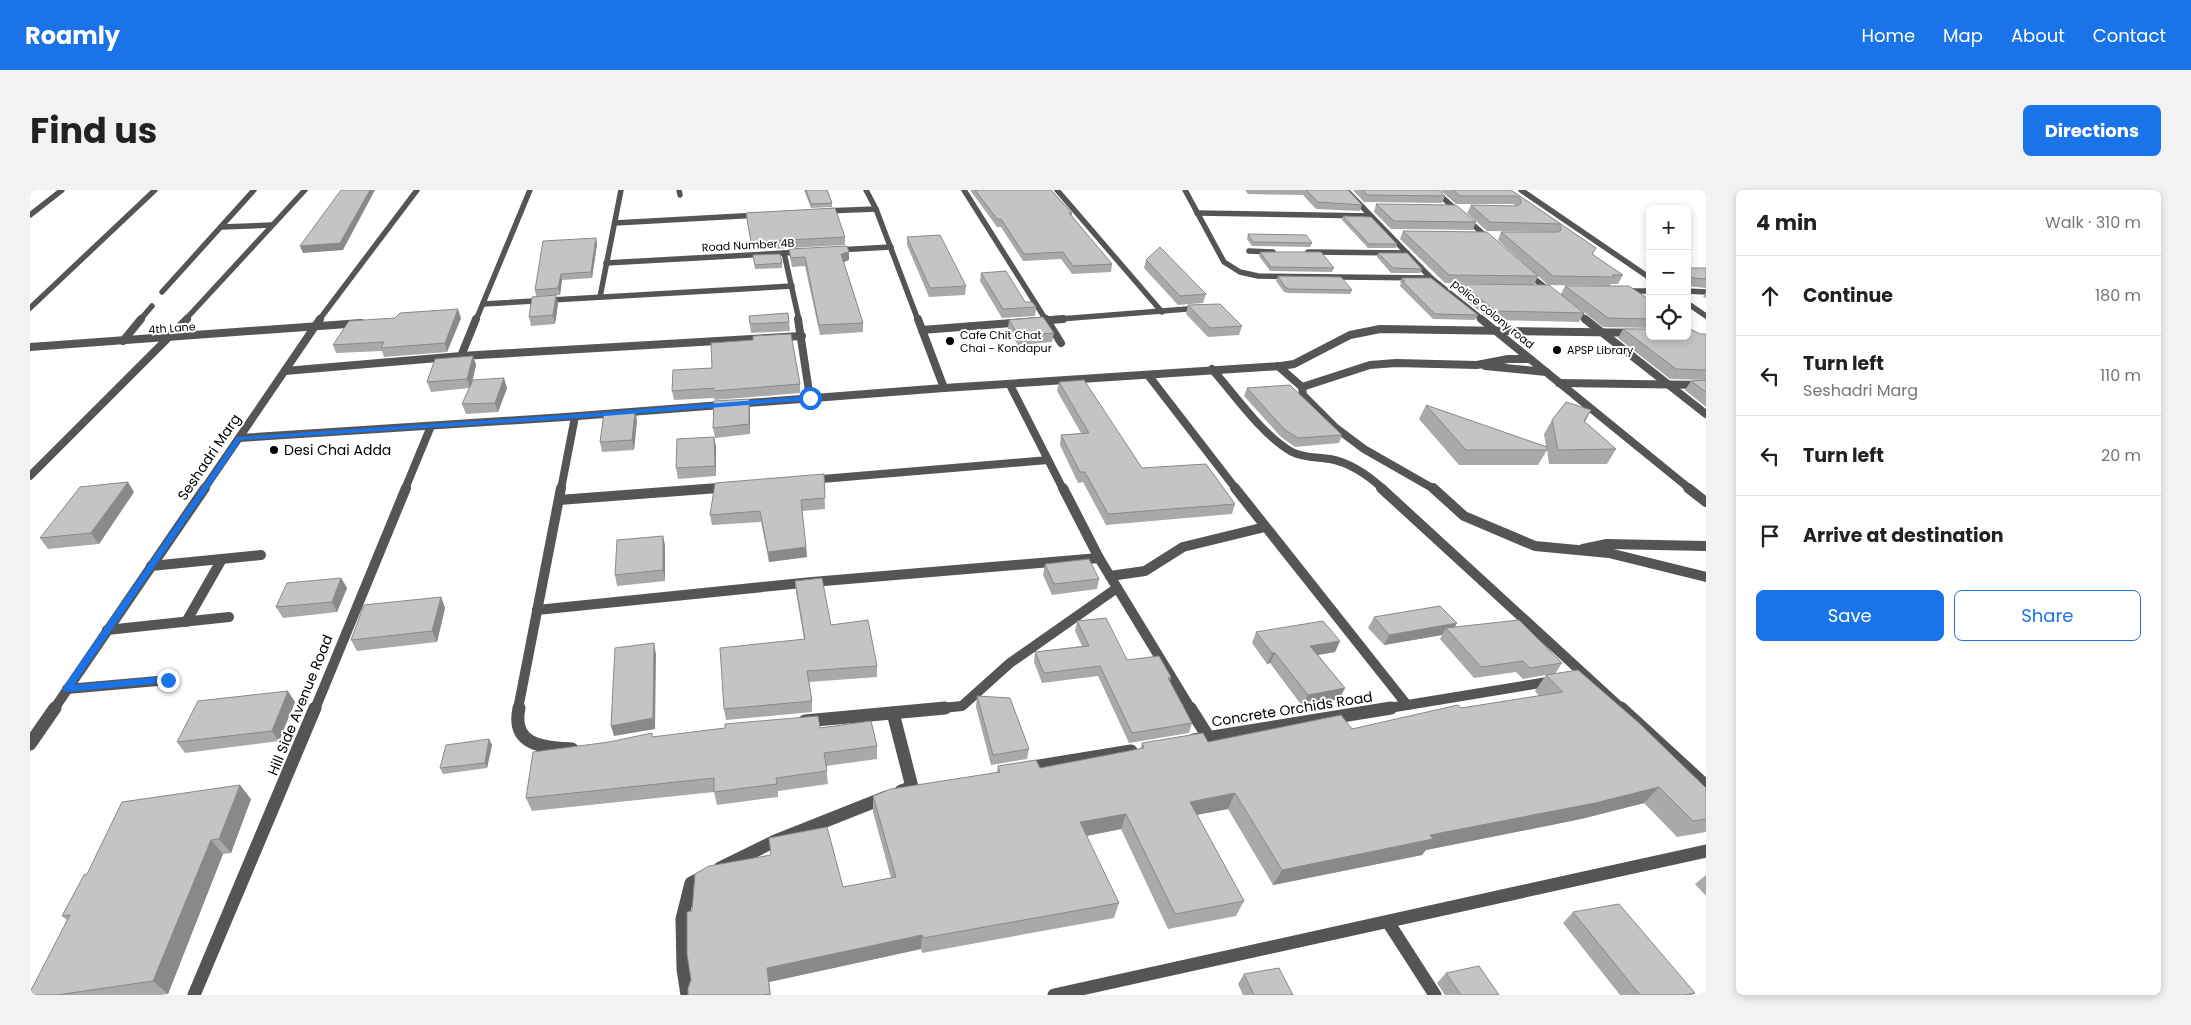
<!DOCTYPE html>
<meta charset="utf-8">
<style>
:root{--surface:#fff;--page:#f2f2f2;--text:#222;--muted:#767676;--line:#e0e0e0;--accent:#1a73e8}
body{margin:0;font-family:Poppins,sans-serif;background:var(--page);color:var(--text)}
.controls{position:absolute;right:15px;top:15px;display:grid;overflow:hidden;border-radius:8px;box-shadow:0 2px 8px #0003}
.controls button{width:45px;height:45px;display:grid;place-items:center;padding:0;border:0;border-bottom:1px solid var(--line);background:var(--surface);color:var(--text);font:25px sans-serif}
.stop{position:absolute;width:15px;height:15px;margin:-11px;border:4px solid #1a73e8;border-radius:50%;background:#fff}
.stop.end{background:#1a73e8;border-color:#fff;box-shadow:0 1px 5px #0008}
.list{margin:0;padding:0;list-style:none}
h2{display:flex;justify-content:space-between;align-items:center;height:65px;margin:0;padding:0 20px;font-size:21px}
h2 small{font-size:16px;font-weight:400;color:var(--muted)}
.list li{display:grid;grid-template-columns:32px 1fr auto;gap:15px;align-items:center;box-sizing:border-box;height:80px;padding:0 20px;border-top:1px solid var(--line)}
.list b{display:block;font-size:19px;white-space:nowrap}
.list p{margin:0;font-size:16px;white-space:nowrap;color:var(--muted)}
.list em{font-size:16px;font-style:normal;color:var(--muted)}
.actions{display:flex;gap:10px;padding:15px 20px}
.actions a{flex:1;padding:11px 0;border:1px solid var(--accent);border-radius:8px;text-align:center;font-size:18px;color:var(--accent)}
.actions .main{background:var(--accent);color:#fff}
.icon{flex:none;width:28px;height:28px;fill:none;stroke:currentColor;stroke-width:2;stroke-linecap:round;stroke-linejoin:round}
.map{position:relative;flex:none;width:1676px;height:805px;overflow:hidden;border-radius:8px}
header{display:flex;align-items:center;gap:30px;box-sizing:border-box;height:70px;padding:0 25px;background:var(--accent);color:#fff}
header strong{font-size:24px}
nav{display:flex;gap:28px;margin-inline-start:auto;font-size:18px}
.intro{display:flex;align-items:center;justify-content:space-between;box-sizing:border-box;height:120px;padding:0 30px}
h1{margin:0;font-size:35px}
.button{padding:12px 22px;border-radius:8px;background:var(--accent);color:#fff;font-size:18px;font-weight:700}
main{display:flex;gap:30px;padding:0 30px}
aside{flex:1;background:var(--surface);border-radius:8px;box-shadow:0 2px 8px #0003}
.map>svg:first-child{display:block}
.lines{fill:none;stroke-linecap:round;stroke-linejoin:round}
.street-far3{stroke:#555;stroke-width:5.5}
.street-far2{stroke:#555;stroke-width:8}
.street-far1{stroke:#555;stroke-width:10}
.street{stroke:#555;stroke-width:13}
.wall{fill:#a9a9a9}
.shaded-wall{fill:#898989}
.building{fill:#c4c4c4;stroke:#898989}
.route{fill:#1a73e8}
.poi-dot{fill:#000;stroke:#fff;stroke-width:2}
.labels{text-anchor:middle;dominant-baseline:central;stroke-width:4;stroke-linejoin:round;paint-order:stroke}
.far-street-label{font-size:11px;fill:#000;stroke:#fff}
.far-poi-label{font-size:11px;fill:#000;stroke:#fff;text-anchor:start}
.poi-label{font-size:14px;fill:#000;stroke:#fff;text-anchor:start}
.street-label{font-size:14px;fill:#000;stroke:#fff}
</style>
<header>
<strong>Roamly</strong>
<nav><a>Home</a><a>Map</a><a>About</a><a>Contact</a></nav>
</header>
<div class="intro"><h1>Find us</h1><a class="button">Directions</a></div>
<main>
<div class="map">
<svg width="1676" height="805" viewBox="0 0 1676 805">
<rect width="100%" height="100%" fill="#fff"/>
<g class="lines">
<!-- street-far3 -->
<g class="street-far3">
<polyline points="649,0 650,5"/>
<polyline points="836,0 846,19 888,130"/>
<polyline points="934,0 1016,130"/>
<polyline points="1027,0 1132,122"/>
<polyline points="1155,0 1194,72 1210,82 1228,86 1401,88"/>
<polyline points="1316,0 1401,88 1453,130"/>
<polyline points="1404,0 1459,49"/>
<polyline points="1491,0 1620,88"/>
<polyline points="794,21 846,19"/>
<polyline points="1167,23 1341,26"/>
<polyline points="0,25 32,0"/>
<polyline points="585,33 729,25"/>
<polyline points="191,37 242,35"/>
<polyline points="807,60 861,57"/>
<polyline points="1219,61 1243,62"/>
<polyline points="1278,62 1377,63"/>
<polyline points="754,63 769,130"/>
<polyline points="576,73 772,62"/>
<polyline points="1496,82 1522,103"/>
<polyline points="1593,101 1620,101"/>
<polyline points="1657,101 1676,102"/>
<polyline points="132,102 224,0"/>
<polyline points="570,107 591,0"/>
<polyline points="1657,113 1676,126"/>
<polyline points="453,114 762,96"/>
<polyline points="0,118 125,0"/>
<polyline points="1543,119 1557,130"/>
<polyline points="110,130 122,116"/>
<polyline points="155,130 275,0"/>
<polyline points="289,130 387,0"/>
<polyline points="446,130 500,0"/>
<polyline points="1017,130 1170,118"/>
</g>
<!-- street-far2 -->
<g class="street-far2">
<polyline points="768,129 780,208"/>
<polyline points="1016,129 1031,153"/>
<polyline points="1451,129 1660,299"/>
<polyline points="1555,129 1676,224"/>
<polyline points="892,140 1033,129"/>
<polyline points="93,151 111,129"/>
<polyline points="0,157 331,133"/>
<polyline points="431,166 446,129"/>
<polyline points="1248,176 1272,197 1273,205 1306,238 1334,259 1404,299"/>
<polyline points="1455,176 1516,182"/>
<path d="M 1182,179 C 1205,205 1232,245 1262,262 C 1274,268 1287,267 1300,269 C 1321,273 1338,285 1353,299"/>
<polyline points="255,181 431,166 772,146"/>
<polyline points="1118,185 1206,299"/>
<polyline points="1529,193 1676,195"/>
<polyline points="980,195 1033,299"/>
<polyline points="1272,197 1340,175 1366,173 1447,175 1478,169 1500,169"/>
<polyline points="914,198 1251,176 1264,174 1320,145 1350,139 1620,143"/>
<polyline points="209,248 535,227 914,198 888,129"/>
<polyline points="0,286 157,129"/>
<polyline points="780,290 1018,270"/>
<polyline points="174,299 290,129"/>
<polyline points="375,299 401,236"/>
<polyline points="531,299 545,227"/>
<polyline points="672,299 696,297"/>
</g>
<!-- street-far1 -->
<g class="street-far1">
<polyline points="1033,298 1069,368 1161,519"/>
<polyline points="1205,298 1377,515"/>
<polyline points="1351,298 1592,519"/>
<polyline points="1403,298 1434,326 1505,356 1579,363 1676,387"/>
<polyline points="1658,298 1676,312"/>
<polyline points="529,310 688,298"/>
<polyline points="1553,359 1577,354 1676,356"/>
<polyline points="121,376 231,365"/>
<polyline points="1080,386 1115,381 1153,357 1235,337"/>
<polyline points="507,420 782,392 1069,368"/>
<polyline points="156,432 192,369"/>
<polyline points="77,440 199,427"/>
<polyline points="37,499 139,490"/>
<polyline points="24,519 175,298"/>
<polyline points="285,519 376,298"/>
<polyline points="488,519 531,298"/>
<polyline points="902,519 932,516 980,473 1087,398"/>
<polyline points="1353,519 1523,491"/>
</g>
<!-- street -->
<g class="street">
<path d="M 489,518 C 481,556 513,557 542,559"/>
<polyline points="1160,518 1179,548"/>
<polyline points="1591,518 1676,596"/>
<polyline points="863,523 882,597 871,601"/>
<polyline points="775,531 915,518"/>
<polyline points="1164,550 1361,518"/>
<polyline points="0,554 25,518"/>
<polyline points="997,578 1101,561"/>
<polyline points="690,678 745,651 856,607"/>
<polyline points="1358,732 1405,805"/>
<polyline points="164,805 285,518"/>
<polyline points="657,805 653,779 652,729 661,693 677,685"/>
<polyline points="1024,805 1676,661"/>
</g>
</g>
<!-- wall -->
<g class="wall">
<polygon points="774,0 797,0 802,13 802,17 781,18"/>
<polygon points="940,0 1021,0 1042,23 1042,26 1082,74 1081,82 1042,84 1031,69 993,71 971,37 967,37"/>
<polygon points="1215,0 1318,0 1332,15 1330,21 1286,19 1273,5 1218,4"/>
<polygon points="1323,0 1409,0 1415,6 1412,13 1334,12"/>
<polygon points="1410,0 1481,0 1566,58 1562,65 1593,85 1588,94 1581,94 1580,96 1518,95 1508,86 1504,95 1415,93 1370,49 1373,41 1502,81 1468,50 1471,42 1526,42 1457,41 1437,23 1441,15 1486,16 1483,14 1426,14"/>
<polygon points="1346,14 1446,32 1443,40 1361,39 1344,22"/>
<polygon points="716,23 815,47 815,55 722,60"/>
<polygon points="1313,26 1367,54 1366,58 1338,58 1312,30"/>
<polygon points="1218,44 1282,53 1280,57 1222,56 1217,49"/>
<polygon points="877,47 936,96 935,105 899,107 877,55"/>
<polygon points="566,48 567,54 562,88 532,90 530,105 506,106 505,100"/>
<polygon points="759,59 819,70 814,72 833,133 833,142 790,145 775,76 762,77 760,67"/>
<polygon points="1230,62 1304,78 1302,82 1240,81 1229,66"/>
<polygon points="1348,63 1392,79 1390,83 1361,83 1347,67"/>
<polygon points="723,65 752,73 752,78 725,79"/>
<polygon points="1116,70 1176,104 1173,113 1148,115 1114,78"/>
<polygon points="1657,78 1676,78 1676,98 1657,96"/>
<polygon points="951,83 995,112 1006,117 1005,126 972,128 950,91"/>
<polygon points="1248,86 1322,100 1320,104 1258,103 1254,102 1246,91"/>
<polygon points="1372,88 1448,125 1445,130 1403,129 1370,96 1371,93 1370,92"/>
<polygon points="1431,94 1531,104 1535,96 1620,110 1620,138 1573,137 1546,116 1554,123 1549,132 1461,130 1427,103"/>
<polygon points="1676,102 1676,108 1673,107"/>
<polygon points="528,114 525,134 501,136 499,127"/>
<polygon points="1158,115 1212,136 1209,145 1178,147 1156,124"/>
<polygon points="719,126 759,132 760,141 721,143"/>
<polygon points="431,128 417,162 354,167 352,161 306,163 303,155"/>
<polygon points="979,130 1024,143 1022,152 988,155 978,139"/>
<polygon points="1593,139 1660,139 1670,144 1676,144 1676,190 1640,189 1588,148"/>
<polygon points="723,150 770,194 770,203 685,210 684,208 644,210 642,201 682,178"/>
<polygon points="443,166 446,175 443,190 477,198 468,222 436,224 432,214 439,198 401,202 397,192"/>
<polygon points="1676,190 1676,217 1655,200 1661,191"/>
<polygon points="1029,192 1112,278 1205,314 1202,324 1076,335 1053,292 1048,293 1030,255 1031,245 1051,243 1027,201"/>
<polygon points="1217,198 1312,245 1309,253 1265,257 1251,247 1214,206"/>
<polygon points="719,209 720,218 720,244 685,248 683,238"/>
<polygon points="1396,215 1516,257 1514,244 1522,230 1561,220 1555,232 1586,259 1577,274 1519,274 1517,260 1508,275 1429,275 1389,229"/>
<polygon points="607,230 604,260 572,262 570,252"/>
<polygon points="684,247 686,257 686,286 648,289 646,278"/>
<polygon points="794,284 795,319 772,321 777,367 739,372 731,332 682,335 680,325"/>
<polygon points="104,302 69,354 18,359 10,348"/>
<polygon points="633,346 635,356 635,391 587,396 585,385"/>
<polygon points="1015,374 1069,389 1067,399 1022,405 1013,385"/>
<polygon points="311,388 317,398 307,422 253,428 246,417"/>
<polygon points="765,391 801,435 847,476 847,487 779,492 782,511 782,522 696,530 694,519 774,449 766,402"/>
<polygon points="411,407 415,418 407,452 327,461 321,450"/>
<polygon points="1344,427 1425,437 1532,473 1525,484 1676,598 1676,642 1647,647 1614,613 1551,629 1396,660 1392,665 1243,695 1198,619 1167,625 1214,711 1206,726 1138,739 1091,639 1056,646 1089,713 1084,728 892,763 891,759 739,792 741,805 658,805 813,697 861,688 843,622 843,606 967,582 968,576 1010,578 1110,559 1112,553 1178,552 1322,539 1431,518 1509,506 1505,501 1516,485 1493,489 1486,482 1444,488 1410,449 1412,445 1354,455 1338,438"/>
<polygon points="1047,431 1097,470 1141,487 1140,491 1162,533 1159,543 1099,553 1068,486 1012,493 1004,472 1005,462 1052,456 1045,441"/>
<polygon points="1226,442 1310,451 1305,462 1288,465 1315,498 1309,509 1272,516 1240,473 1237,474 1222,453"/>
<polygon points="947,506 999,559 997,569 961,575 946,517"/>
<polygon points="265,512 249,551 155,563 147,552"/>
<polygon points="790,538 847,556 847,569 796,576 798,594 748,601 748,607 687,615 684,602 502,621 496,608 623,547"/>
<polygon points="459,549 462,555 457,578 413,584 410,578"/>
<polygon points="221,609 201,663 193,664 138,804 130,805 0,805 37,730 32,726 57,684"/>
<polygon points="1676,685 1676,706 1665,694"/>
<polygon points="1543,722 1665,803 1662,805 1590,805 1533,733"/>
<polygon points="1416,783 1469,805 1415,805 1407,793"/>
<polygon points="1214,784 1263,805 1213,805 1208,794"/>
</g>
<!-- shaded-wall -->
<g class="shaded-wall">
<polygon points="340,0 345,0 313,60 273,63 270,56"/>
<polygon points="566,48 567,54 562,88 561,82"/>
<polygon points="819,62 819,70 811,73 811,64"/>
<polygon points="531,84 532,90 530,105 528,98"/>
<polygon points="526,105 528,114 525,134 523,125"/>
<polygon points="428,119 431,128 417,162 415,153"/>
<polygon points="443,166 446,175 440,198 437,189"/>
<polygon points="474,188 477,198 468,222 465,213"/>
<polygon points="719,209 720,218 720,244 719,234"/>
<polygon points="605,221 607,230 604,260 602,250"/>
<polygon points="684,247 686,257 686,286 685,276"/>
<polygon points="98,292 104,302 69,354 61,343"/>
<polygon points="633,346 635,356 635,391 633,380"/>
<polygon points="776,357 777,367 739,372 738,362"/>
<polygon points="311,388 317,398 307,422 302,412"/>
<polygon points="411,407 415,418 407,452 402,441"/>
<polygon points="1427,433 1421,444 1416,438 1412,445 1354,455 1359,445"/>
<polygon points="1310,451 1305,462 1275,467 1280,456"/>
<polygon points="624,453 626,464 625,539 584,546 581,536"/>
<polygon points="1242,463 1245,463 1240,473 1237,474"/>
<polygon points="1315,498 1309,509 1272,516 1278,505"/>
<polygon points="258,501 265,512 249,551 242,541"/>
<polygon points="459,549 462,555 457,578 455,573"/>
<polygon points="210,595 221,609 201,663 189,649"/>
<polygon points="1629,597 1614,613 1551,629 1396,660 1392,665 1243,695 1252,680 1400,645"/>
<polygon points="1205,603 1198,619 1154,627 1160,612"/>
<polygon points="1096,624 1091,639 1046,648 1050,632"/>
<polygon points="181,650 193,664 138,804 123,791"/>
<polygon points="892,745 891,759 739,792 741,805 737,778"/>
</g>
<!-- building -->
<g class="building">
<polygon points="311,0 340,0 310,53 270,56"/>
<polygon points="776,0 797,0 802,13 781,14"/>
<polygon points="945,0 1021,0 1042,23 1039,23 1082,74 1043,76 1033,62 994,64 971,29 967,29"/>
<polygon points="1276,0 1318,0 1332,15 1288,12"/>
<polygon points="1333,0 1409,0 1415,6 1337,5"/>
<polygon points="1423,0 1481,0 1566,58 1562,64 1593,85 1582,85 1585,87 1523,86 1471,42 1528,42 1531,40 1530,34 1460,32 1441,15 1487,16 1491,13 1490,8 1487,6 1430,6"/>
<polygon points="1346,14 1426,15 1446,32 1364,31"/>
<polygon points="805,18 815,47 721,52 716,23"/>
<polygon points="1313,26 1341,27 1367,54 1339,54"/>
<polygon points="1373,41 1457,42 1508,86 1419,85"/>
<polygon points="1218,44 1276,45 1282,53 1223,52"/>
<polygon points="910,45 936,96 900,98 877,47"/>
<polygon points="566,48 561,82 531,84 528,98 505,100 513,51"/>
<polygon points="817,56 819,62 811,64 833,133 789,135 775,67 761,68 759,59"/>
<polygon points="1130,57 1176,104 1150,106 1116,70"/>
<polygon points="1230,62 1291,62 1304,78 1241,77"/>
<polygon points="1348,63 1377,63 1392,79 1363,78"/>
<polygon points="750,64 752,73 725,75 723,65"/>
<polygon points="1657,78 1676,78 1676,89 1663,88 1657,84"/>
<polygon points="976,81 995,112 1002,112 1006,117 973,119 951,83"/>
<polygon points="1248,86 1311,87 1322,100 1259,99 1255,97"/>
<polygon points="1372,88 1401,88 1448,125 1405,124 1372,91 1375,91"/>
<polygon points="1431,94 1519,95 1554,123 1466,121"/>
<polygon points="1535,96 1599,96 1620,110 1620,129 1578,128"/>
<polygon points="526,105 523,125 499,127 502,107"/>
<polygon points="1190,114 1212,136 1180,138 1158,115"/>
<polygon points="428,119 415,153 351,158 354,152 303,155 319,131 365,128 370,123"/>
<polygon points="758,123 759,132 720,134 719,126"/>
<polygon points="1013,127 1024,143 989,146 979,130"/>
<polygon points="1657,135 1660,139 1670,144 1676,144 1676,180 1646,179 1593,139 1620,139 1620,146 1657,146"/>
<polygon points="761,144 770,194 684,201 684,198 642,201 643,180 682,178 681,153 723,150 723,146"/>
<polygon points="443,166 437,189 397,192 405,169"/>
<polygon points="474,188 465,213 432,214 443,190"/>
<polygon points="1054,190 1112,278 1176,274 1205,314 1078,324 1055,282 1050,282 1031,245 1059,243 1029,192"/>
<polygon points="1676,190 1676,202 1661,191"/>
<polygon points="1260,195 1312,245 1268,248 1254,239 1217,198"/>
<polygon points="719,209 719,234 683,238 684,211"/>
<polygon points="1536,212 1561,220 1554,231 1586,259 1528,260 1522,230"/>
<polygon points="1396,215 1517,257 1517,260 1436,260"/>
<polygon points="605,221 602,250 570,252 574,223"/>
<polygon points="684,247 685,276 646,278 647,249"/>
<polygon points="794,284 795,308 771,310 776,357 738,362 730,321 680,325 685,293"/>
<polygon points="98,292 61,343 10,348 50,297"/>
<polygon points="633,346 633,380 585,385 587,350"/>
<polygon points="1059,369 1069,389 1024,394 1015,374"/>
<polygon points="311,388 302,412 246,417 257,393"/>
<polygon points="792,388 801,435 838,430 847,476 777,481 782,511 694,519 690,458 775,449 765,391"/>
<polygon points="411,407 402,441 321,450 334,415"/>
<polygon points="1410,416 1427,433 1359,445 1344,427"/>
<polygon points="1076,428 1097,470 1129,466 1141,487 1138,488 1162,533 1102,543 1070,476 1014,483 1005,462 1059,456 1047,431"/>
<polygon points="1489,430 1532,473 1500,478 1493,471 1451,477 1416,438"/>
<polygon points="1293,431 1310,451 1280,456 1315,498 1278,505 1245,463 1242,463 1226,442"/>
<polygon points="624,453 623,528 581,536 585,458"/>
<polygon points="1548,480 1609,533 1676,598 1676,629 1663,631 1629,597 1565,613 1400,645 1403,649 1252,680 1205,603 1160,612 1214,711 1145,724 1096,624 1050,632 1089,713 893,748 892,745 737,778 740,804 733,805 658,805 658,798 661,790 657,764 657,722 662,721 665,684 679,676 741,665 739,648 797,637 813,697 866,687 843,606 861,599 970,582 968,576 1006,570 1010,578 1114,558 1112,553 1173,543 1178,552 1311,525 1322,539 1428,515 1431,518 1533,502 1516,485"/>
<polygon points="258,501 242,541 147,552 168,511"/>
<polygon points="947,506 980,508 999,559 963,565"/>
<polygon points="788,526 790,538 841,531 847,556 794,563 797,581 746,588 747,594 684,602 684,588 496,608 503,562 579,552 622,543 622,547 695,538 695,534"/>
<polygon points="459,549 455,573 410,578 416,555"/>
<polygon points="210,595 189,649 181,650 123,791 27,805 0,805 0,802 40,725 32,726 54,685 57,684 92,612"/>
<polygon points="1589,714 1665,803 1655,805 1610,805 1543,722"/>
<polygon points="1449,776 1469,805 1431,805 1416,783"/>
<polygon points="1249,778 1263,805 1224,805 1214,784"/>
</g>
<!-- route -->
<polygon class="route" points="780,206 782,210 535,229 211,250 44,495 138,486 142,487 142,492 37,502 32,499 207,247 535,225"/>
<!-- markers -->
<g class="poi-dot">
<circle cx="920" cy="151" r="5"/>
<circle cx="1527" cy="160" r="5"/>
<circle cx="244" cy="260" r="5"/>
</g>
<g class="labels">
<!-- far-street labels -->
<g class="far-street-label">
<text transform="translate(718 55) rotate(-3)">Road Number 4B</text>
<text transform="translate(1463 124) rotate(39)">police colony road</text>
<text transform="translate(142 138) rotate(-4)">4th Lane</text>
</g>
<!-- far-poi labels -->
<g class="far-poi-label">
<text x="930" y="145">Cafe Chit Chat<tspan x="930" dy="13">Chai - Kondapur</tspan></text>
<text x="1537" y="160">APSP Library</text>
</g>
<!-- poi labels -->
<g class="poi-label">
<text x="254" y="260">Desi Chai Adda</text>
</g>
<!-- street labels -->
<g class="street-label">
<text transform="translate(179 267) rotate(-56)">Seshadri Marg</text>
<text transform="translate(270 515) rotate(-68)">Hill Side Avenue Road</text>
<text transform="translate(1262 519) rotate(-9)">Concrete Orchids Road</text>
</g>
</g>
</svg>
<div class="controls">
<button>+</button>
<button>−</button>
<button><svg class="icon" aria-label="locate" viewBox="0 0 24 24"><circle cx="12" cy="12" r="6"/><path d="M12 2v4M12 18v4M2 12h4M18 12h4"/></svg></button>
</div>
<div class="stop" style="left:780px;top:208px"></div>
<div class="stop end" style="left:138px;top:490px"></div>
</div>
<aside>
<h2>4 min<small>Walk · 310 m</small></h2>
<ul class="list">
<li><svg class="icon" aria-label="ahead" viewBox="0 0 24 24"><path d="M12 20V5M6 11l6-6 6 6"/></svg><div><b>Continue</b></div><em>180 m</em></li>
<li><svg class="icon" aria-label="left" viewBox="0 0 24 24"><path d="M17 20v-9H6M10 6l-5 5 5 5"/></svg><div><b>Turn left</b><p>Seshadri Marg</p></div><em>110 m</em></li>
<li><svg class="icon" aria-label="left" viewBox="0 0 24 24"><path d="M17 20v-9H6M10 6l-5 5 5 5"/></svg><div><b>Turn left</b></div><em>20 m</em></li>
<li><svg class="icon" aria-label="arrive" viewBox="0 0 24 24"><path d="M6 21V4h12l-3 4 3 4H6"/></svg><div><b>Arrive at destination</b></div></li>
</ul>
<div class="actions"><a class="main">Save</a><a>Share</a></div>
</aside>
</main>
